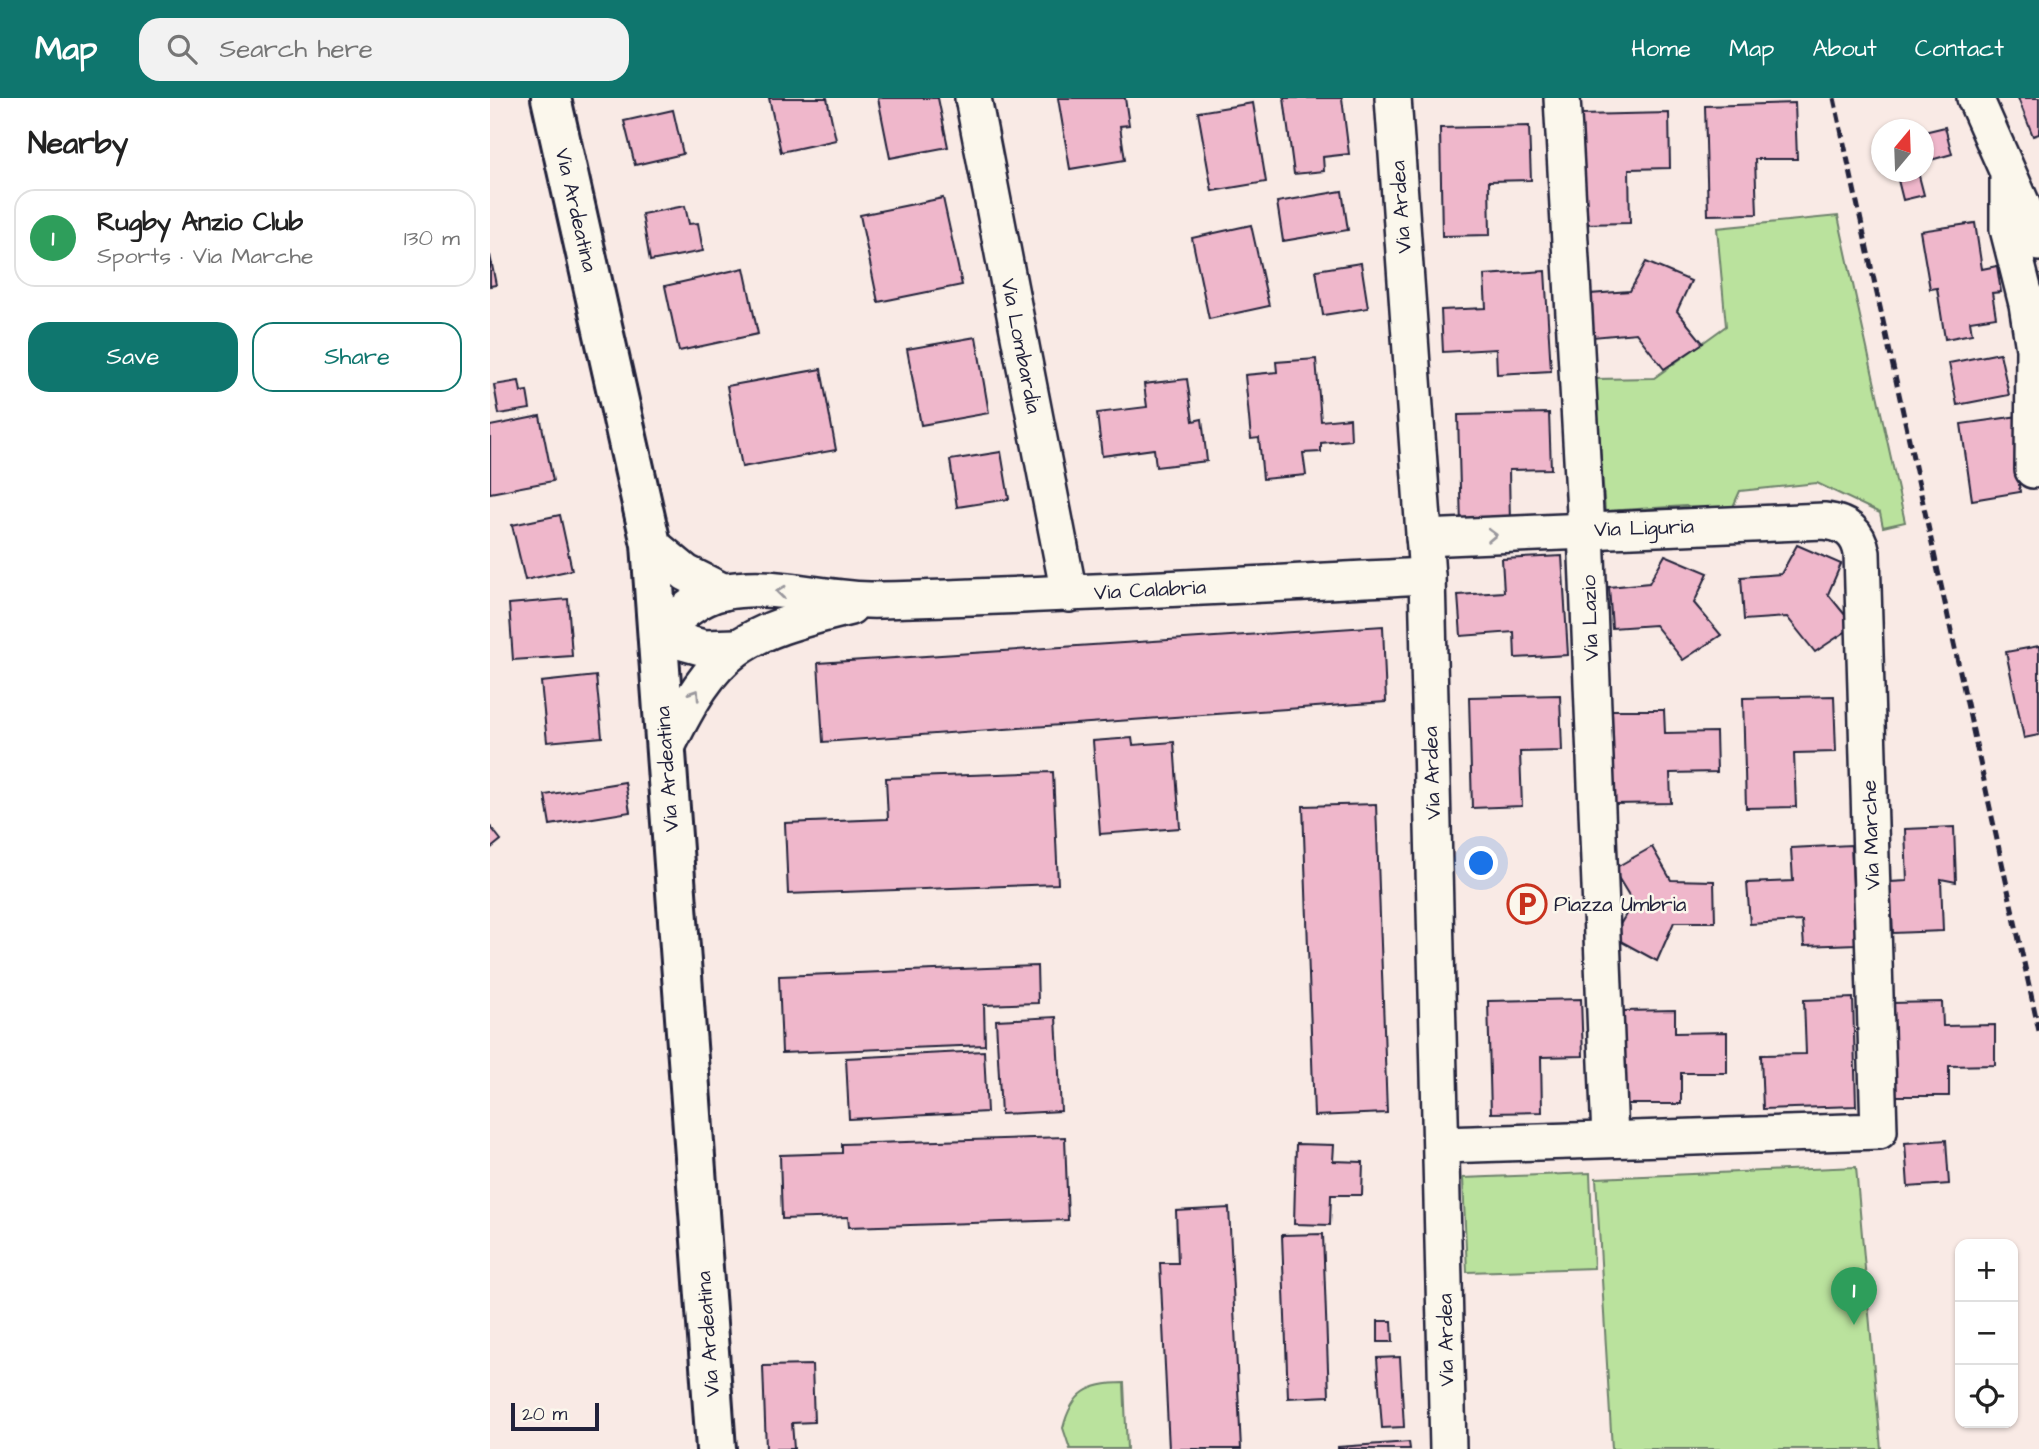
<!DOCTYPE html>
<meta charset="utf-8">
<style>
:root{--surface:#fff;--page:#f2f2f2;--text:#222;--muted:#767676;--line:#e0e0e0;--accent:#0f766e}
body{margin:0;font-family:"Architects Daughter",sans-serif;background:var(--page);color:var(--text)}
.controls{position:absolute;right:21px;bottom:21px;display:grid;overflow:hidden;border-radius:14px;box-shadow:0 2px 5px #0004}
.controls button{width:63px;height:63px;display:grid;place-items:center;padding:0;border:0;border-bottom:2px solid var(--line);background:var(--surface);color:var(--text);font:35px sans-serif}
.compass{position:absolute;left:1381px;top:21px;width:63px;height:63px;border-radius:50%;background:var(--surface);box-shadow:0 2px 5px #0004;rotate:19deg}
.scale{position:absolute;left:21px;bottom:18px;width:88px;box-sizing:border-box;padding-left:7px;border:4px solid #22223b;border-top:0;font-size:19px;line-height:24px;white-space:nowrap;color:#22223b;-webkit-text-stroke:5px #fbf7ec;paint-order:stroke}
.you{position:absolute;left:992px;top:766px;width:24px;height:24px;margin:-18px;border:5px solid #fff;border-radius:50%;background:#1a73e8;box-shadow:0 0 0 10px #1a73e833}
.badge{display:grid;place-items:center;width:46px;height:46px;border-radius:50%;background:var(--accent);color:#fff;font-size:23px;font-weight:700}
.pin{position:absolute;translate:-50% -58px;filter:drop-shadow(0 2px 4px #0008)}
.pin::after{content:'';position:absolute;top:37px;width:24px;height:21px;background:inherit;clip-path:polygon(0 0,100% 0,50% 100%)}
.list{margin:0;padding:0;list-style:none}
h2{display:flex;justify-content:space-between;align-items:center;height:91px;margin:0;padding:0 28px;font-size:30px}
h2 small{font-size:23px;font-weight:400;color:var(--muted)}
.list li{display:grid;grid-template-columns:46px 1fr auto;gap:21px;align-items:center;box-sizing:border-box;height:98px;margin:0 14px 14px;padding:0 14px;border:2px solid var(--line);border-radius:21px}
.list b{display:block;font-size:26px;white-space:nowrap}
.list p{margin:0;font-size:23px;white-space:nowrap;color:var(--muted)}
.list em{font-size:23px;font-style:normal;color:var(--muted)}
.actions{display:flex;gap:14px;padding:21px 28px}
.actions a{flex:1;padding:16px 0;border:2px solid var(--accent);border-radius:21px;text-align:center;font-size:24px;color:var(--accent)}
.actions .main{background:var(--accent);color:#fff}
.icon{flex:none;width:38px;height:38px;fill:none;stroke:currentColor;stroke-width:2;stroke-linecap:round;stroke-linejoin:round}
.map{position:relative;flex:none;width:1549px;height:1351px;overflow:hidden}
header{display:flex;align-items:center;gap:42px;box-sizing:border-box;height:98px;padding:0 35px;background:var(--accent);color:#fff}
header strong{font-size:33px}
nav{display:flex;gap:38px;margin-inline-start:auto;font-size:24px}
.search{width:490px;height:63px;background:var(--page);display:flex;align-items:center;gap:18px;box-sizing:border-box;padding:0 24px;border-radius:21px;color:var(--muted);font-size:26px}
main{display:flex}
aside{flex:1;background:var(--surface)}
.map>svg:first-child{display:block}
.green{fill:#bae29d;stroke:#6e826c;stroke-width:2}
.building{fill:#efb7cb;stroke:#22223b;stroke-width:2}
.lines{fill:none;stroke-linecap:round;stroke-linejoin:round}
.minor-casing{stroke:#22223b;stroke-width:40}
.major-casing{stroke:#22223b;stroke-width:44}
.minor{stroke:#fbf7ec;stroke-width:35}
.major{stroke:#fbf7ec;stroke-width:38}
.rail{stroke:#22223b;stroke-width:5;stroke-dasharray:10 5;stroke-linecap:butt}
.oneway{stroke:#99979c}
.labels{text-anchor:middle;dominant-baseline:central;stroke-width:5;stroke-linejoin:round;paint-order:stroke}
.street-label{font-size:21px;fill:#22223b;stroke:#fbf7ec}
.poi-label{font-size:21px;fill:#22223b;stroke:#fbf7ec;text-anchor:start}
</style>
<header>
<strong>Map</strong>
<div class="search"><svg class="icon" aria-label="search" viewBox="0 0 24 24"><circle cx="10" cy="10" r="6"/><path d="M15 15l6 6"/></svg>Search here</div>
<nav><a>Home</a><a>Map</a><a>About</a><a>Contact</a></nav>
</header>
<main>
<aside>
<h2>Nearby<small></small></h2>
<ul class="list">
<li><span class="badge" style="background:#2e9e5b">1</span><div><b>Rugby Anzio Club</b><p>Sports · Via Marche</p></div><em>130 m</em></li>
</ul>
<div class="actions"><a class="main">Save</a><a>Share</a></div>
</aside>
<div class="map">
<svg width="1549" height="1351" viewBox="0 0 1549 1351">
<rect width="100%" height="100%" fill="#f9eae5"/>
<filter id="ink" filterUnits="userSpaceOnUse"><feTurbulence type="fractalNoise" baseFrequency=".0143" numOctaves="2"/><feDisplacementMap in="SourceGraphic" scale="14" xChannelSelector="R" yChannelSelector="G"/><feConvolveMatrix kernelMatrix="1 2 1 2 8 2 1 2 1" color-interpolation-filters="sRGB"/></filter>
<g filter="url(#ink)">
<!-- green -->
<g class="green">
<polygon points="1348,118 1415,424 1393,429 1390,415 1327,385 1250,393 1233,431 1196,408 1115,413 1105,281 1164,280 1236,228 1227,130"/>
<polygon points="1366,1069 1391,1351 1122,1351 1106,1080"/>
<polygon points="1100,1075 1104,1170 977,1174 973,1080"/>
<path d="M 634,1285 L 637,1351 L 580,1351 L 573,1330 C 582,1294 599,1285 634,1285 Z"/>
</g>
<!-- building -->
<g class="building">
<polygon points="279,0 337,0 346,42 291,54"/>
<polygon points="388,0 448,0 458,49 400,60"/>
<polygon points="568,0 635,0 639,27 630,28 635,62 580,71"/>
<polygon points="794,0 852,0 859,56 833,59 834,73 804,76"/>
<polygon points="1528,0 1549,0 1549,36 1543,38"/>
<polygon points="763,5 776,84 722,93 708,14"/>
<polygon points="1305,5 1307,61 1265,61 1267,116 1218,117 1215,8"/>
<polygon points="183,12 193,56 145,67 134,23"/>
<polygon points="1179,15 1180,70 1139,71 1140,125 1092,126 1089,17"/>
<polygon points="1039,28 1041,82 999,83 1000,137 952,138 950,30"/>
<polygon points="1455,29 1462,56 1434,64 1434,34"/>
<polygon points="1406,74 1428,74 1434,97 1413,102"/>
<polygon points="852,93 858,132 793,143 787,104"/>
<polygon points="453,100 472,187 388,204 370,117"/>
<polygon points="195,108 199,126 208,125 213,153 160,163 152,116"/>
<polygon points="1485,125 1492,171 1507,168 1511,194 1502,195 1506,219 1480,223 1482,236 1455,241 1447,190 1440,191 1430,133"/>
<polygon points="761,127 779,208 719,221 702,140"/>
<polygon points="0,157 6,187 0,188"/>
<polygon points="1156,164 1201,183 1187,213 1213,245 1174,271 1146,235 1103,239 1100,196 1140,193"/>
<polygon points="871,165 878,210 833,217 826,172"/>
<polygon points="254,170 268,236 189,253 175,188"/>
<polygon points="1055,173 1061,273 1007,276 1006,251 953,254 951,212 996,210 994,177"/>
<polygon points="486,239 499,315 431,327 417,251"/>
<polygon points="1510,255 1519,297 1467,307 1459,265"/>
<polygon points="826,261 831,323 860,320 861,342 831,345 831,354 813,355 816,377 773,381 769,340 761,341 755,277 787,274 786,264"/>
<polygon points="331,271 346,352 252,369 237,288"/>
<polygon points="697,281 703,323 712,321 717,363 666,369 664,351 612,358 607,315 657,309 654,286"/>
<polygon points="29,283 31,294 37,293 40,311 9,316 4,287"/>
<polygon points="1059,315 1061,371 1019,372 1020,426 971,428 968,317"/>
<polygon points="50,318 63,383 0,395 0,328"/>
<polygon points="1529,318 1534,356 1525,357 1530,394 1482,402 1471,326"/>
<polygon points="511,354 519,401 467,409 460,362"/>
<polygon points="70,417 82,472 35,482 22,427"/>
<polygon points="1307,447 1351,466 1338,496 1364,528 1325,554 1297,519 1254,522 1251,479 1291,476"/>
<polygon points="1175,457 1218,475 1204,505 1231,537 1193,562 1165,527 1122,530 1119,489 1159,485"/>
<polygon points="1072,458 1078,557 1025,560 1024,534 971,538 968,497 1014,494 1012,461"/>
<polygon points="78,501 82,558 23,562 19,506"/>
<polygon points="893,528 896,604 333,644 328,565"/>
<polygon points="1549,548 1549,637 1534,640 1516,554"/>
<polygon points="106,578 112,639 57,644 51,584"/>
<polygon points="1070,597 1072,653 1030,654 1032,708 982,710 979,599"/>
<polygon points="1344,598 1346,654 1304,655 1306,709 1256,710 1253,600"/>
<polygon points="1122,612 1174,612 1175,635 1226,634 1227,674 1180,675 1181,705 1124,706"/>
<polygon points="642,640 643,647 684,644 690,730 610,736 603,643"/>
<polygon points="563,674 568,786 298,796 295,725 398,721 396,680"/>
<polygon points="135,684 140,714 60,727 55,697"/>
<polygon points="886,706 897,1015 824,1018 813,708"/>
<polygon points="0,728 11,742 0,751"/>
<polygon points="1464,729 1466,784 1451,781 1453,833 1403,835 1400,784 1417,783 1415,731"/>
<polygon points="1361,747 1366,846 1314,848 1312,823 1260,826 1257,785 1303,783 1301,750"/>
<polygon points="1162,749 1181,782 1224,783 1225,824 1184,824 1167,863 1123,839 1143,804 1123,771"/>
<polygon points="547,868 548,905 494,907 495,947 292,955 289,878"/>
<polygon points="1363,900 1366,1008 1273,1011 1271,957 1316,956 1314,902"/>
<polygon points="1091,901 1093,958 1051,959 1052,1014 1001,1015 998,903"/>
<polygon points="1452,904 1453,928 1505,927 1505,967 1459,968 1459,998 1402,998 1400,905"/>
<polygon points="1185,912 1185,935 1237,934 1237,975 1191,975 1191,1006 1133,1006 1132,913"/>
<polygon points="566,919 571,1013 511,1016 506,922"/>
<polygon points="494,953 497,1014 359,1021 356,960"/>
<polygon points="575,1039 578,1122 359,1129 358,1119 292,1121 290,1057 352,1055 352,1046"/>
<polygon points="1456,1042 1459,1086 1418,1089 1415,1045"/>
<polygon points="806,1046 844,1047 843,1063 873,1064 872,1097 841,1097 840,1127 804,1126"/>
<polygon points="739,1110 751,1351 679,1351 670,1165 688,1165 686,1113"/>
<polygon points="833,1136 839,1298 798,1300 792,1137"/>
<polygon points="888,1223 902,1223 903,1244 888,1244"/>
<polygon points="910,1259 914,1329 892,1330 887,1260"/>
<polygon points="322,1267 324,1324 302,1325 304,1351 276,1351 273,1268"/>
<polygon points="919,1344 920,1351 848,1351 848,1349"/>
</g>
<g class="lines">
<!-- minor casing -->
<g class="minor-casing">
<g id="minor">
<polyline points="483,0 579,496"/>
<polyline points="903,0 937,478 958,1351"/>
<polyline points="1072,0 1096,433 1120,1041"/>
<polyline points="1485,0 1549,145"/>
<polyline points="1518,78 1518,131 1537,206 1544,251 1543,372"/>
<path d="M 934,440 L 1334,423 C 1355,425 1368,434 1372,455 L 1389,1033 L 953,1047"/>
<polyline points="161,446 196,475 234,494"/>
<path d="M 167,537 C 187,519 206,500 233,494 C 285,483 339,504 391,502 C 573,497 755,487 937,478"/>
<polyline points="167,537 214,550 246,549"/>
<path d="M 176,651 C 226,548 250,536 360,509"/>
</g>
</g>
<!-- major casing -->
<g class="major-casing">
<polyline id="major" points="61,0 161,446 226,1351"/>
</g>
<!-- minor -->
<use href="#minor" class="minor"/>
<!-- major -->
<use href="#major" class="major"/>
<!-- rail -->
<polyline class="rail" points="1344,0 1549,933"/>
</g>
<!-- one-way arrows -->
<defs><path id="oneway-chevron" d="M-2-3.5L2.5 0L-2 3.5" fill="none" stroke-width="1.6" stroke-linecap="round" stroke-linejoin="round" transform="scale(1.75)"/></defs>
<g class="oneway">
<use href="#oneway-chevron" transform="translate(1002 437) rotate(-2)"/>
<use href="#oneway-chevron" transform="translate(291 494) rotate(-174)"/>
<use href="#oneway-chevron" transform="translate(205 596) rotate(-57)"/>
</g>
</g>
<!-- icons -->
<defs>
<g id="parking-ring" transform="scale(2.0125)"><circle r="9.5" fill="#fbf7ec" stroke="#c8321e" stroke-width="1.5"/><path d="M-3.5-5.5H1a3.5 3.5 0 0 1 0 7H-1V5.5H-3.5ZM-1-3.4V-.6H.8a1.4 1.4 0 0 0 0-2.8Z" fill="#c8321e"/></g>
</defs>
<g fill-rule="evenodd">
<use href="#parking-ring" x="1037" y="806"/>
</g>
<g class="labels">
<!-- street labels -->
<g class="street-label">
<text transform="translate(911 109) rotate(-94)">Via Ardea</text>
<text transform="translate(86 112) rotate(77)">Via Ardeatina</text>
<text transform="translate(531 248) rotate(79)">Via Lombardia</text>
<text transform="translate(1154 430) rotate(-2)">Via Liguria</text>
<text transform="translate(660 492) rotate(-3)">Via Calabria</text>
<text transform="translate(1100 520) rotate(-92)">Via Lazio</text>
<text transform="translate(177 671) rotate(-94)">Via Ardeatina</text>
<text transform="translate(942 675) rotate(-92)">Via Ardea</text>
<text transform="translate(1381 737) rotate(-92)">Via Marche</text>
<text transform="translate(218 1236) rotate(-94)">Via Ardeatina</text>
<text transform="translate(956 1242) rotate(-91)">Via Ardea</text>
</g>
<!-- poi labels -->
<g class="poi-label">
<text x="1064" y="806">Piazza Umbria</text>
</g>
</g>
</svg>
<div class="controls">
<button>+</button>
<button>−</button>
<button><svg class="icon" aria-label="locate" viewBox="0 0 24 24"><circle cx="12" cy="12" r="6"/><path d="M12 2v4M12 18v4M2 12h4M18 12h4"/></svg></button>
</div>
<svg class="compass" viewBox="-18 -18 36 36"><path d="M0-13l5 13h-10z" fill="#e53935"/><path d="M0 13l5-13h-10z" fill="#767676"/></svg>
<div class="scale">20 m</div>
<div class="you"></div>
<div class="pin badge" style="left:1364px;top:1227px;background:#2e9e5b">1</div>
</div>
</main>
